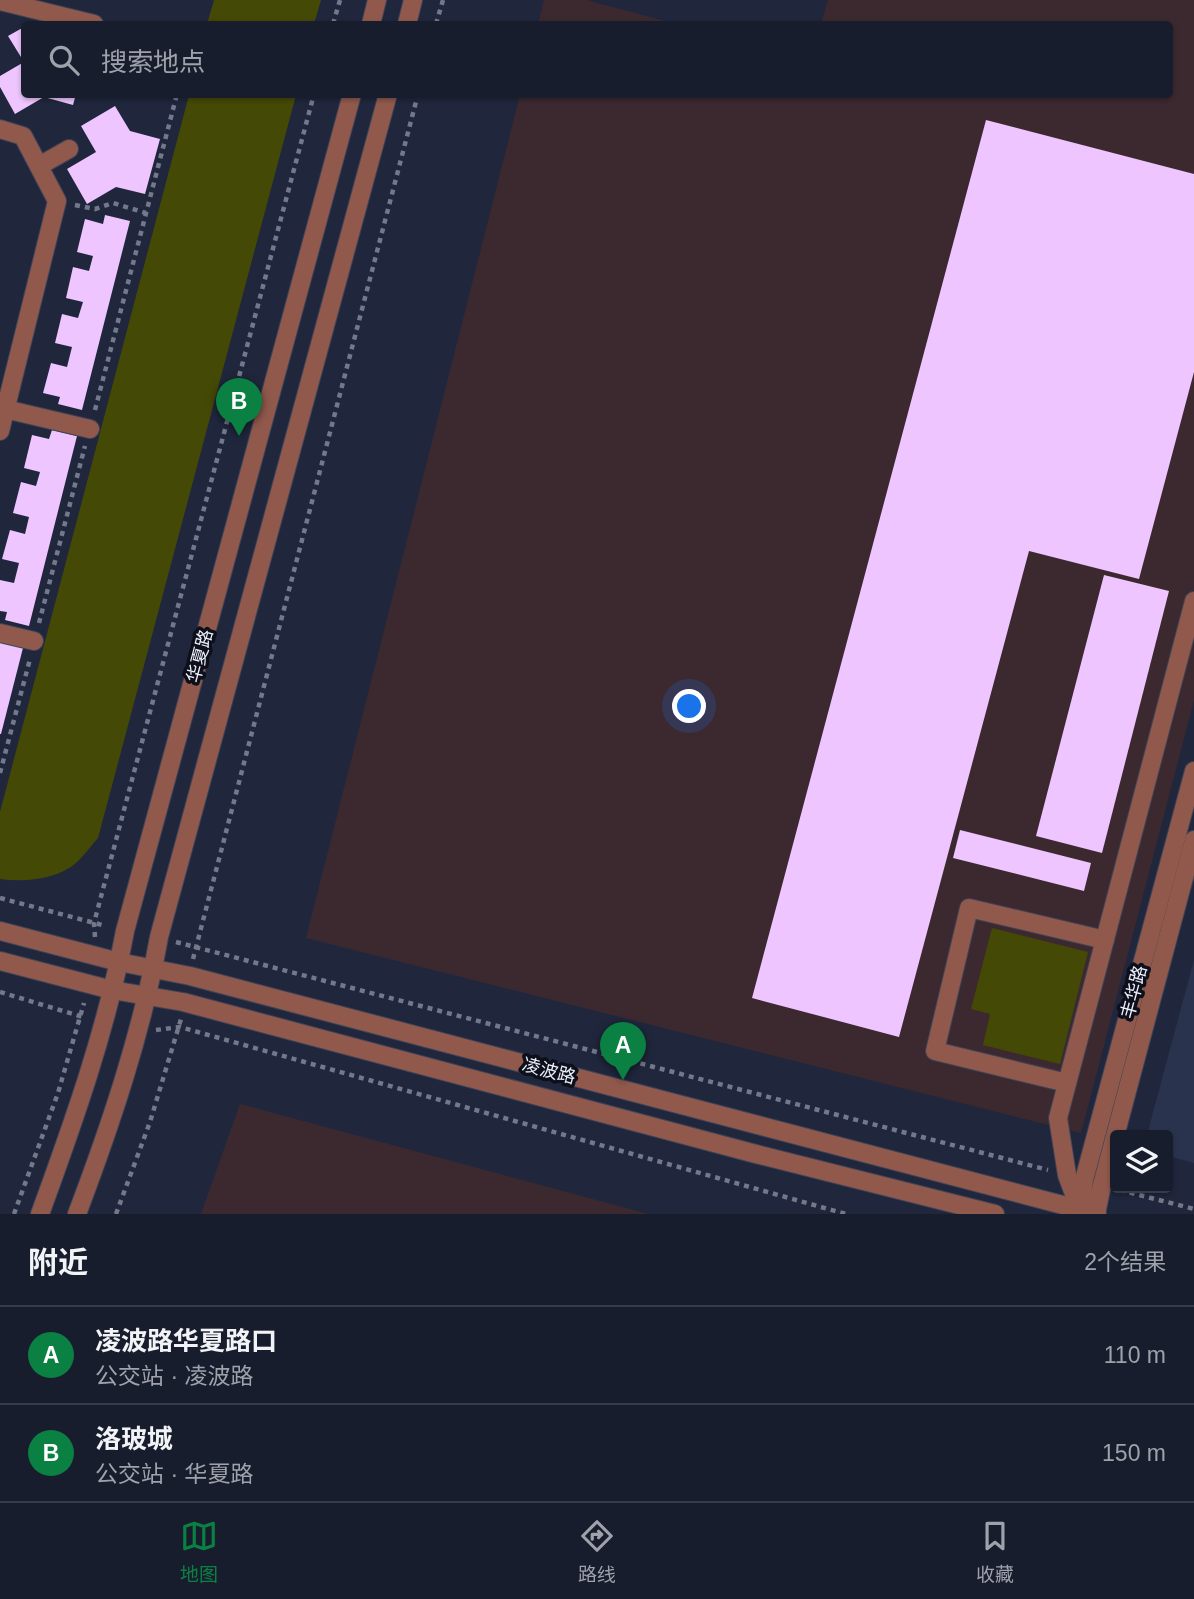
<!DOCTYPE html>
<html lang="zh">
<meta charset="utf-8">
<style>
:root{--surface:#181d2e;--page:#252a3a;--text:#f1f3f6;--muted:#9fa2aa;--line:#363b4a;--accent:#0b8043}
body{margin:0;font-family:Arial,"Noto Sans SC",sans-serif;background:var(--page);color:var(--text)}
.controls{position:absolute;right:21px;bottom:21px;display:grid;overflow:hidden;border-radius:7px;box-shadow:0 2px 5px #0004}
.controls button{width:63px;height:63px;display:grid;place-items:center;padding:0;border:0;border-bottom:2px solid var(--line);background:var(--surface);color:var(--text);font:35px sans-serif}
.you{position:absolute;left:690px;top:707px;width:24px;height:24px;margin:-18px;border:5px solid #fff;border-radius:50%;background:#1a73e8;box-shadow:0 0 0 10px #1a73e833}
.badge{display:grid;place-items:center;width:46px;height:46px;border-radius:50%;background:var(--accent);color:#fff;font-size:23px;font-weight:700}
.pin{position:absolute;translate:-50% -58px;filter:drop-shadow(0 2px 4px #0008)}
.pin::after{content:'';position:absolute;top:37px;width:24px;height:21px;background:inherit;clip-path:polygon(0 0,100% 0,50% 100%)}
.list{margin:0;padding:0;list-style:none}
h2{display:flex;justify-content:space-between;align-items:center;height:91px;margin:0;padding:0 28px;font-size:30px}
h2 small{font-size:23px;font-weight:400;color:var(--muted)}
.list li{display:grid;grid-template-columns:46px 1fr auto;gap:21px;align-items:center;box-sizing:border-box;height:98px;padding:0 28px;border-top:2px solid var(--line)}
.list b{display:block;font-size:26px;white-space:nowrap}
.list p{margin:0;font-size:23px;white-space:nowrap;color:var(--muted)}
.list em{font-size:23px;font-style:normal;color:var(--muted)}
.icon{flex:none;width:38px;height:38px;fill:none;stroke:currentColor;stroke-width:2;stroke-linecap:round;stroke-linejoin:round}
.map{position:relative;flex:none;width:1194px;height:1214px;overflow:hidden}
.search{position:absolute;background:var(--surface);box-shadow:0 2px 5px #0004;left:21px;right:21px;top:21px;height:77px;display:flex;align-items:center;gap:18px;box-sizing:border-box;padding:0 24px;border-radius:7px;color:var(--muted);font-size:26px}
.sheet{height:287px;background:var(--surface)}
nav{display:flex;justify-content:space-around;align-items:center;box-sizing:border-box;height:98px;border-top:2px solid var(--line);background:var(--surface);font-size:19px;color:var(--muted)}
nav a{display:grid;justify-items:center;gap:4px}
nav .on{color:var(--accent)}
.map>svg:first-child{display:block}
.built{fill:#2a334e}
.industrial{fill:#3c2930}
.green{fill:#454906}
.building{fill:#eec5fe}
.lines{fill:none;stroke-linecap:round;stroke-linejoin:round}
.minor-casing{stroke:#3d4358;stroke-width:20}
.path{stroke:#73798b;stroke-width:4.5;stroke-dasharray:5 5;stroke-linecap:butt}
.minor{stroke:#90594c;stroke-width:18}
.labels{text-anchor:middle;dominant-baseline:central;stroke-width:7;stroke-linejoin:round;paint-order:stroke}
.street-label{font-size:18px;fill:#ecf0fc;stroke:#0d101a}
</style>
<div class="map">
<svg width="1194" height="1214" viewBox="0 0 1194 1214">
<rect width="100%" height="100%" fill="#20273d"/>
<!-- built -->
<polygon class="built" points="1194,960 1194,1163 1168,1156 1168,1135 1147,1135"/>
<!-- industrial -->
<g class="industrial">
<polygon points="544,0 586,0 676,24 538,24"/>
<polygon points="828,0 1194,0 1194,700 1081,1133 306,938 520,95 1170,94 1170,24 821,24"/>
<polygon points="240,1104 648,1214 201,1214"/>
</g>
<!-- green -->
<g class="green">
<polygon points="214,0 321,0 314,24 207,24"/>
<path d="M 189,95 L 296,95 L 98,838 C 90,847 81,860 71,867 C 50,880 24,882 0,879 L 0,812 Z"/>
<polygon points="992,928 1088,952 1060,1064 983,1045 990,1014 971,1009"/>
</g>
<!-- building -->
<g class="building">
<polygon points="24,27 24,94 76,94 73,105 44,97 15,114 0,87 0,76 24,62 8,36"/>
<polygon points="115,106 130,131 160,139 145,194 116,187 87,204 67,169 96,152 81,126"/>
<polygon points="986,120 1194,174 1194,372 1139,579 1029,551 899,1037 752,998"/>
<polygon points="105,215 130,221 82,410 58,404 60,397 43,393 51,363 67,367 72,347 55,343 62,314 78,318 83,302 66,298 73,267 89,271 93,256 77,252 85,219 103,224"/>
<polygon points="52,430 77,436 29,626 5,620 7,612 0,611 0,580 14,583 19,563 2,559 10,530 25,534 29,517 13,513 21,482 36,486 40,472 24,468 32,435 49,439"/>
<polygon points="1104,575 1169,591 1102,853 1036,836"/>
<polygon points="0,638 24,644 1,734 0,734"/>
<polygon points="960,830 1091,863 1084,891 953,858"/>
</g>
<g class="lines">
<!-- minor casing -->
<g class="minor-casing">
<g id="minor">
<polyline points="0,1 94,24"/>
<polyline points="371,24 377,0"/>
<polyline points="407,24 413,0"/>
<polyline points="0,129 23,136 57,201 0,431"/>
<polyline points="39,166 69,149"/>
<polyline points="5,409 90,429"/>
<polyline points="0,633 34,641"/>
<polyline points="0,931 119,962 190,976 1097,1214"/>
<polyline points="0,961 112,990 183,1002 756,1154 995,1214"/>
<polyline points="1067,1083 935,1051 969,908 1105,940"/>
<polyline points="1081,1207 1084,1180 1194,771"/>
<polyline points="1080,1210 1067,1175 1058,1118 1194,601"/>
<path d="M 40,1214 C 74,1121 107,1028 125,931 L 352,94"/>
<path d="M 77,1214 C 111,1124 142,1032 159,937 L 388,94"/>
<polyline points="1096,1214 1102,1185 1194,840"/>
</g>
</g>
<!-- path -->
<g class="path">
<polyline points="333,24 340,0"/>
<polyline points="436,24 443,0"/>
<polyline points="75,205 95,209 113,203 146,213"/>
<polyline points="95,410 177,94"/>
<polyline points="39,623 85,446"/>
<polyline points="0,773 30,659"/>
<polyline points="0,898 106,926"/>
<polyline points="95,937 94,923 314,94"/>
<polyline points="176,942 1048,1170"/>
<polyline points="193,959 418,94"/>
<polyline points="0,992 83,1017"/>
<polyline points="156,1030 180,1027 846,1214"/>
<polyline points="1120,1190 1194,1209"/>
<polyline points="14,1214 58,1093 84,1003"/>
<polyline points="116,1214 150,1122 181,1019"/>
</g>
<!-- minor -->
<use href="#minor" class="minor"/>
</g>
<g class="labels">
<!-- street labels -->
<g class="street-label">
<text transform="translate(200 656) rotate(-75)">华夏路</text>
<text transform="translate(1134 992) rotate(-75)">丰华路</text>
<text transform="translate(549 1071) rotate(15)">凌波路</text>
</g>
</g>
</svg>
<div class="controls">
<button><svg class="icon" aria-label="layers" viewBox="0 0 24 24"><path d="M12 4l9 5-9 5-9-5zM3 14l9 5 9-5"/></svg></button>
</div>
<div class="you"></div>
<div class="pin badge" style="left:623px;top:1080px">A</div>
<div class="pin badge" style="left:239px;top:436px">B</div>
<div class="search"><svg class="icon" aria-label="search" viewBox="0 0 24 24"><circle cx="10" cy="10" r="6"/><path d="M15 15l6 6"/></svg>搜索地点</div>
</div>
<section class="sheet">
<h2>附近<small>2个结果</small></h2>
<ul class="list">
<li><span class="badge">A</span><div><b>凌波路华夏路口</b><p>公交站 · 凌波路</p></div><em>110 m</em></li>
<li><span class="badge">B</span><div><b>洛玻城</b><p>公交站 · 华夏路</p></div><em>150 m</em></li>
</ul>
</section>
<nav>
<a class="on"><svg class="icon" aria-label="map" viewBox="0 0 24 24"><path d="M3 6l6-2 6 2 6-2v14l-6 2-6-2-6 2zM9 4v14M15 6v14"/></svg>地图</a>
<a><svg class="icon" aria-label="directions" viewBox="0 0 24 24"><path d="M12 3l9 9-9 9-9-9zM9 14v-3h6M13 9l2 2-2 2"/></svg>路线</a>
<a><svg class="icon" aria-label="saved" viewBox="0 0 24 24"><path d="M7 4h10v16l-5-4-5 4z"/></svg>收藏</a>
</nav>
